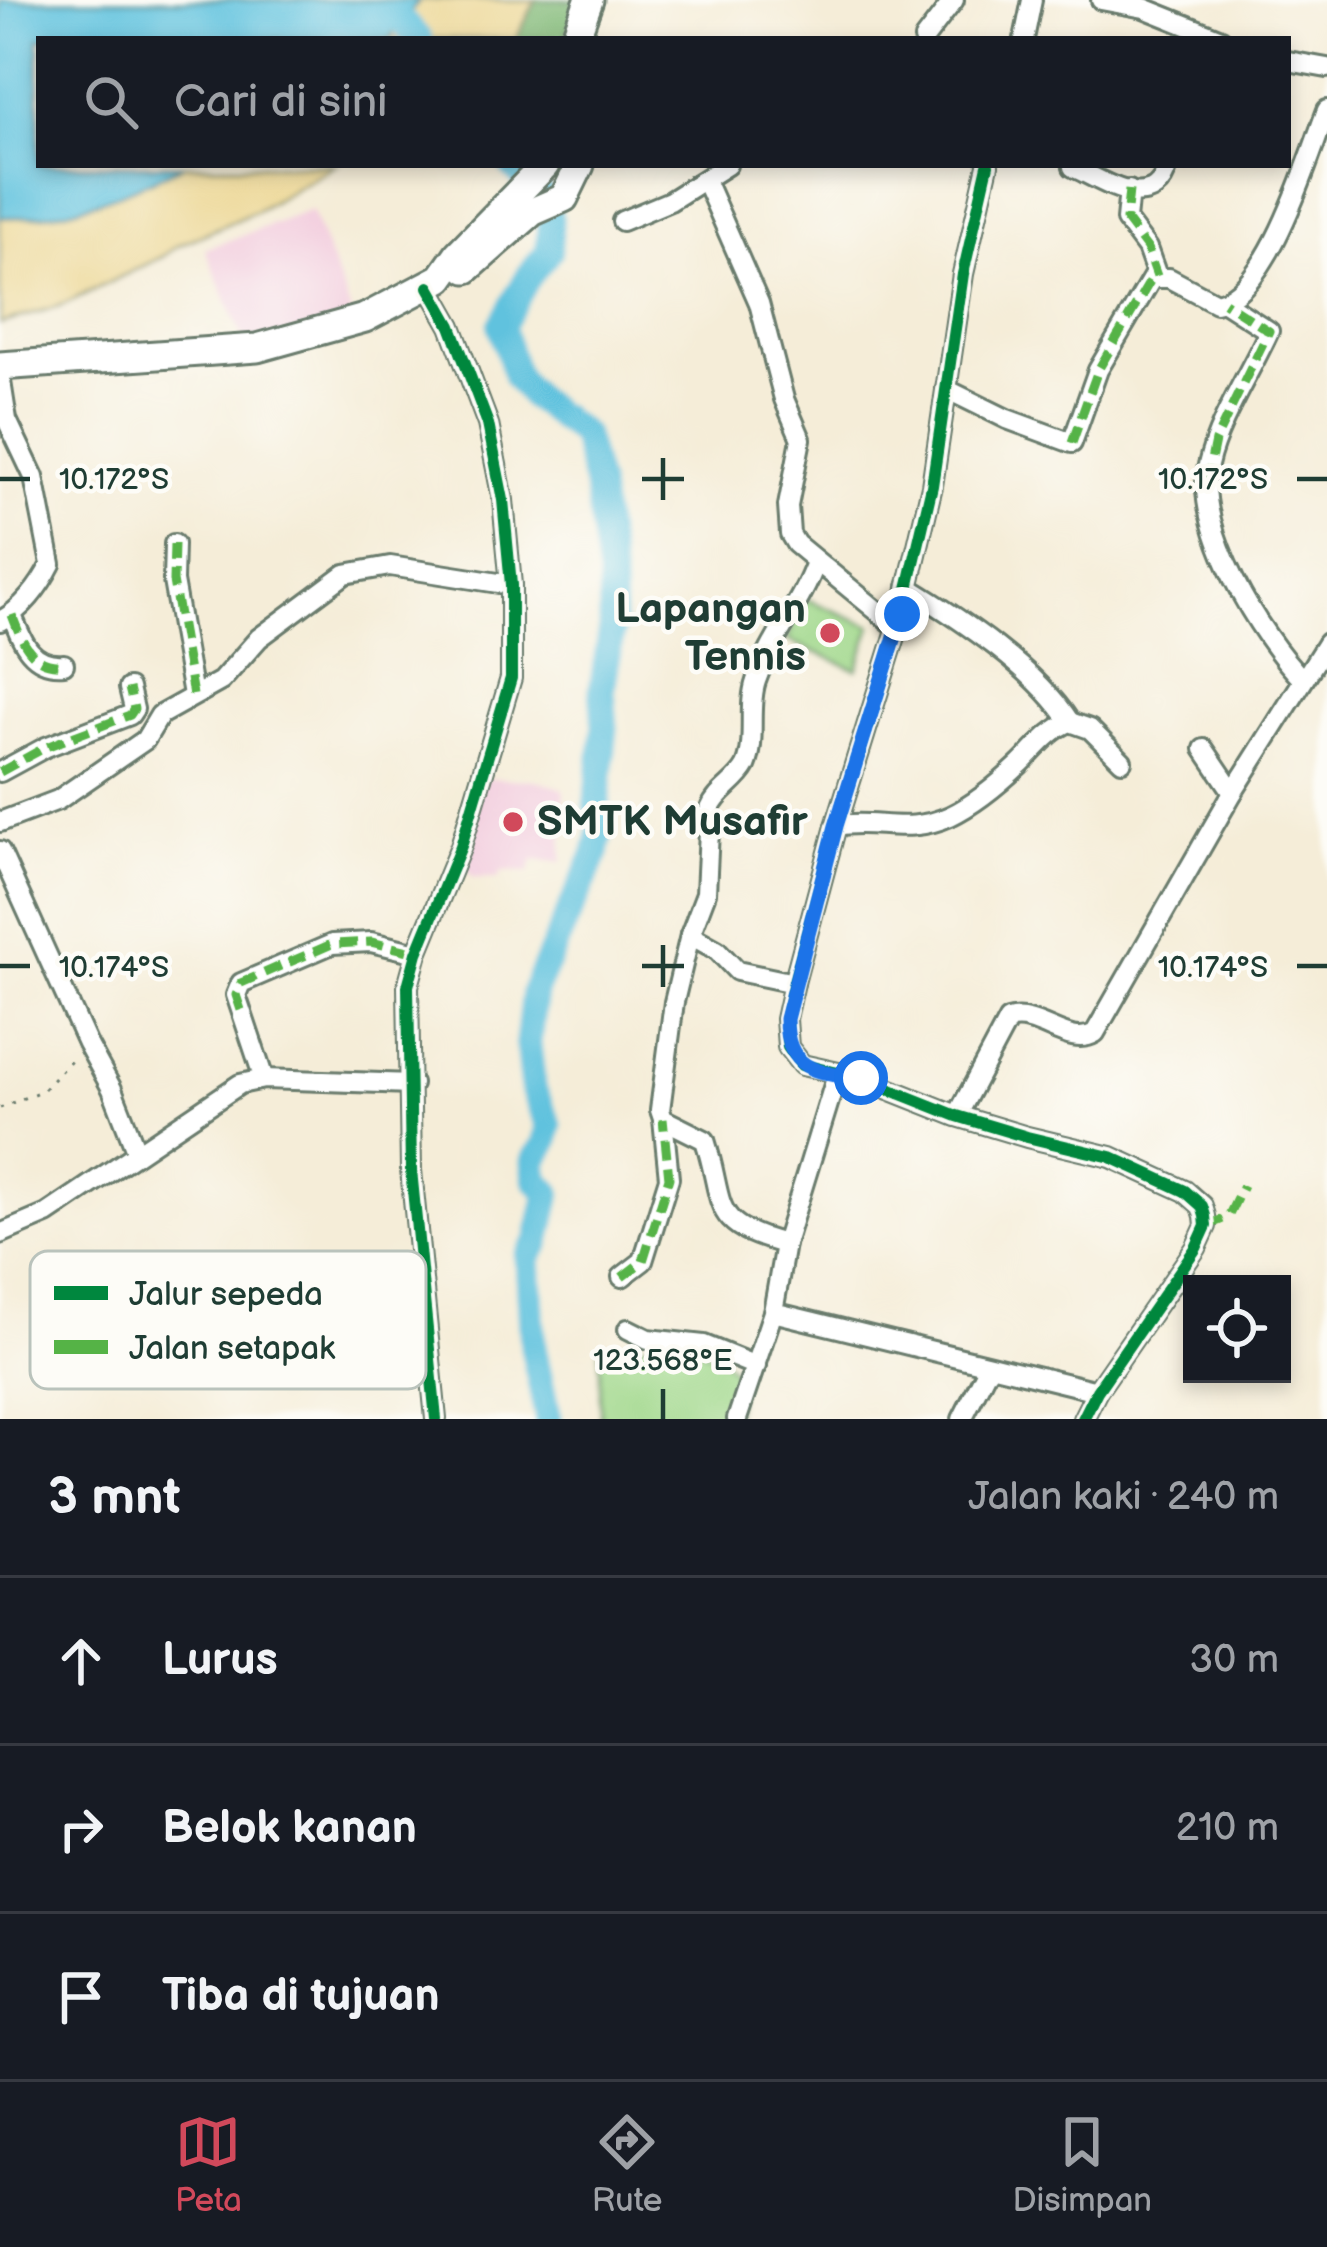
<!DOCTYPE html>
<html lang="id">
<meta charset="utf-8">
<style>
:root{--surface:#171b24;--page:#242831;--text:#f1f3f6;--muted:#9ea1a6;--line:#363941;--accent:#d1495b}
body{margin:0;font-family:"Balsamiq Sans",sans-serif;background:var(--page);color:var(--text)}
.controls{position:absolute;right:36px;bottom:36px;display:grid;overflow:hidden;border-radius:0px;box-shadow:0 6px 18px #0003}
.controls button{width:108px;height:108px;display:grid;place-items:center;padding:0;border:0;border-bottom:3px solid var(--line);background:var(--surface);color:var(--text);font:60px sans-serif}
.stop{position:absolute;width:36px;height:36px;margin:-27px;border:9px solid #1a73e8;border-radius:50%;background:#fff}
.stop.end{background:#1a73e8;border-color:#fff;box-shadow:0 3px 12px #0008}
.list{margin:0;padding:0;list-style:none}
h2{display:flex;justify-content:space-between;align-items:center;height:156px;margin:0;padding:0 48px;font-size:51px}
h2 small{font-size:39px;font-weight:400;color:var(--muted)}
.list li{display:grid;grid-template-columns:78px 1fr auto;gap:36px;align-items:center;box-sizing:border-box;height:168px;padding:0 48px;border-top:3px solid var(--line)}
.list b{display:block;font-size:45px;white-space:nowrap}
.list em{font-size:39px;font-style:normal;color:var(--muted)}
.icon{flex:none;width:66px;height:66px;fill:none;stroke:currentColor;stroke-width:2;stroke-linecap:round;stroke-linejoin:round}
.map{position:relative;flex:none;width:1327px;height:1419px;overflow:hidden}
.search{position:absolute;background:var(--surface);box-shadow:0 6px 18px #0003;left:36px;right:36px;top:36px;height:132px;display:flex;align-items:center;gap:30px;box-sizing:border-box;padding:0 42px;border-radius:0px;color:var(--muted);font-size:45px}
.sheet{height:660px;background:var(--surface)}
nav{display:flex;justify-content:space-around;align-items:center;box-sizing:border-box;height:168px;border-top:3px solid var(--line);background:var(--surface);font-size:33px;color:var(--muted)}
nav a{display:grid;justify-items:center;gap:6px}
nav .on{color:var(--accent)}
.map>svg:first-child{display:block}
.built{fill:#f3cfdf}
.green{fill:#9fd789;stroke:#5f8a5e;stroke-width:3}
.forest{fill:#7fb875;stroke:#4f7a54;stroke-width:3}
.sand{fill:#eeda9e;stroke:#868c69;stroke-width:3}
.water{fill:#60c2de;stroke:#408089;stroke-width:3}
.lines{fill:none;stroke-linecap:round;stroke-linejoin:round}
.river{stroke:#60c2de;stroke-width:27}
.minor-casing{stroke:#6a7b6d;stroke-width:24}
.highway-casing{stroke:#6a7b6d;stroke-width:33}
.path{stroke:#6a7b6d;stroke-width:3;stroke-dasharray:3 9;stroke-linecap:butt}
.minor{stroke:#fff;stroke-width:18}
.highway{stroke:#fff;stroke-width:27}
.quiet{stroke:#55b346;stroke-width:9;stroke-dasharray:18 9;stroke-linecap:butt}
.cycleway-casing{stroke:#fdfcf7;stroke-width:20}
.cycleway{stroke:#00873e;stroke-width:12}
.route{stroke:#1a73e8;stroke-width:15}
.ticks{fill:none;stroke:#1f3d34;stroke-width:4.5}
.poi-dot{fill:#d1495b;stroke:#fdfcf7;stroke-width:4.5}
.labels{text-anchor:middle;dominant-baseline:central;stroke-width:9;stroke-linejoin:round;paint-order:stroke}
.poi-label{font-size:42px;font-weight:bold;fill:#1f3d34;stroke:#fdfcf7;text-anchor:end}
.key{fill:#fdfcf7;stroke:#bac3bc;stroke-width:3}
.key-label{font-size:33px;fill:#1f3d34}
.ticks-label{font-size:30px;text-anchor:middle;fill:#1f3d34;stroke:#fdfcf7;stroke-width:9;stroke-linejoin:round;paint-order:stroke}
</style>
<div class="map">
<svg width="1327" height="1419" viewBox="0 0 1327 1419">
<rect width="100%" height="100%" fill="#fdfcf7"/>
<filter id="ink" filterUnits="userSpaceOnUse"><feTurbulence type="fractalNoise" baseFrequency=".00833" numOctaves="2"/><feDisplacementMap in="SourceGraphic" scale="24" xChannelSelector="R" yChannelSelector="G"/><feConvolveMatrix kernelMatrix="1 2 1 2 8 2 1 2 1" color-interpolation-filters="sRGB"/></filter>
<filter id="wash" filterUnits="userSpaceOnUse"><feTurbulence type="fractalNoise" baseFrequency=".004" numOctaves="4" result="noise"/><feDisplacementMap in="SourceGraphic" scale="48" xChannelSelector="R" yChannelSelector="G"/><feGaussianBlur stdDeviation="2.7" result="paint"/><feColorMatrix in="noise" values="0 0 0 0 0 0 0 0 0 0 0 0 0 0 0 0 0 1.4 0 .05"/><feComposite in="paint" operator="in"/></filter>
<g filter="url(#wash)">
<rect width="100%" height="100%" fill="#f5edd8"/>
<!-- built -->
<g class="built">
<polygon points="311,210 353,317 246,346 205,249"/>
<polygon points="479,778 535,780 564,789 562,862 533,860 529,872 501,871 499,878 474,878 452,855"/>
</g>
<!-- green -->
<g class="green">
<polygon points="806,599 872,626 857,670 787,640"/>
<path d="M 667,1342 C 719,1354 749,1357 733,1419 L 600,1419 L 600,1348 Z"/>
</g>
<!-- forest -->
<polygon class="forest" points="536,0 580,0 565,39 516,39"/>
<!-- sand -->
<g class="sand">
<polygon points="420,0 536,0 516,39 389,39"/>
<path d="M 183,165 L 335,165 L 257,211 L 179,245 L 162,257 L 62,305 L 0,324 L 0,217 C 60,221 130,192 183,165 Z"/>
</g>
<!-- water -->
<path class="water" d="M 0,0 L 420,0 L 389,39 L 39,39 L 39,165 L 183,165 C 130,192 60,221 0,217 Z"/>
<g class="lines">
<!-- river -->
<g class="river">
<polyline points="403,22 419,39"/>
<polyline points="512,165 540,193 550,218 549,251 528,277 501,326 516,377 533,397 583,435 597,489 611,581 612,628 602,689 605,728 597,804 602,824 596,853 534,991 528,1043 533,1089 549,1125 546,1142 534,1161 536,1179 549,1193 538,1242 528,1257 533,1347 548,1419"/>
</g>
</g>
</g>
<g filter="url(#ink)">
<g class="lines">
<!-- minor casing -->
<g class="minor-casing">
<g id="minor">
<polyline points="1101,0 1144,8 1221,39"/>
<polyline points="924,39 954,0"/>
<polyline points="1024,39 1032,0"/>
<polyline points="1288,61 1327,68"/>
<polyline points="988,165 963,274 932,486 902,614 836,826 794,983 786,1019 788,1047 802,1065 861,1078 957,1116 1027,1137 1111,1157 1185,1191 1202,1206 1205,1216 1206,1226 1196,1248 1097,1391 1083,1419"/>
<path d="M 1073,167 C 1105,182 1155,217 1168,165"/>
<polyline points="705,180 759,303 784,399 801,439 788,506 790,534 796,544 898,628"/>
<polyline points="1129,190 1126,220 1147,248 1157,276"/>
<polyline points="622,221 670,201 727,165"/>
<polyline points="429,287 451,326 488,424 503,500 511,585 511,678 461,846 417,953 408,986 411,1170 436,1419"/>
<path d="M 1224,302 L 1269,331 C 1250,373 1218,421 1208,465 C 1194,529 1260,636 1303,680"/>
<path d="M 0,375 L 7,420 L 34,477 L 51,564 C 40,586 22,610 0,621"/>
<path d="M 946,389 L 1007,419 L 1072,443 L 1098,370 L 1152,278 L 1169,278 L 1216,303 C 1269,294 1309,156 1327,110"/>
<polyline points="174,544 173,581 193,695"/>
<path d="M 908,587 C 962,620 1036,669 1070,722"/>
<path d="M 12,615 C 22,641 31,667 64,664"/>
<polyline points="1204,749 1233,792"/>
<polyline points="0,772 46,747 130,715 134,709 129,688"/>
<polyline points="0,822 58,800 145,740 160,715 221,681 259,638 345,574 390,566 511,585"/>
<path d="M 836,826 C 875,818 906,836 950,816 C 975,804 999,784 1019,765 C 1036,749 1048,731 1070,722 L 1090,729 L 1122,761"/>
<polyline points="0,851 87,1043 112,1089 137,1153"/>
<polyline points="690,935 717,950 737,971 794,983"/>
<polyline points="837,1075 785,1244 773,1312 1097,1391"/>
<polyline points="264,1079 236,995 241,983 332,944 371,942 417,953"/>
<path d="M 957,1116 L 1008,1020 C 1038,1011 1068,1049 1095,1033 L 1233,792 L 1327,643"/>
<polyline points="0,1234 47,1214 240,1084 264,1079 412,1084"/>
<path d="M 785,1244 C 707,1224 726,1206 705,1140 L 663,1119 L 660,1110 L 674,1002 L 690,935 L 706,893 L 710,809 C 717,791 737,783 746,766 C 757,741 747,707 756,681 C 771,638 801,605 816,562"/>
<polyline points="622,1277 643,1261 669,1178 663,1119"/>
<polyline points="628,1329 648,1339 704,1345 756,1366"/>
<polyline points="737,1419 773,1312"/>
<polyline points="962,1419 989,1366"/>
</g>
</g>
<!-- highway casing -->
<g class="highway-casing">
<g id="highway">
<polyline points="575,39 589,0"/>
<polyline points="467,269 532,212 564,198 580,165"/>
<polyline points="0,366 257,348 365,318 441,278 458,254 545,165"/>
</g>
</g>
<!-- path -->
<polyline class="path" points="0,1108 43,1090 73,1058"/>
<!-- minor -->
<use href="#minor" class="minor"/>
<!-- highway -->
<use href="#highway" class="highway"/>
<!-- quiet -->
<g class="quiet">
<polyline points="1129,190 1126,220 1147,248 1157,276"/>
<polyline points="1072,443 1098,370 1152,278"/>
<polyline points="1206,484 1215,441 1269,331 1224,302"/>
<polyline points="174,544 173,581 193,695"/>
<path d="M 12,615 C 22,641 31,667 64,664"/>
<polyline points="0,772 46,747 130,715 134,709 129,688"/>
<polyline points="241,1010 236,995 241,983 332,944 371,942 417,953"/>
<polyline points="1206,1226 1228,1217 1243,1186"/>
<polyline points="622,1277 643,1261 669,1178 663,1119"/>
</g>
<!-- cycleway casing -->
<g class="cycleway-casing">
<g id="cycleway">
<polyline points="988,165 963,274 932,486 902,614 836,826 794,983 786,1019 788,1047 802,1065 861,1078 957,1116 1027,1137 1111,1157 1185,1191 1202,1206 1205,1216 1206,1226 1196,1248 1097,1391 1083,1419"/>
<polyline points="429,287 451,326 488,424 503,500 511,585 511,678 461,846 417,953 408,986 411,1170 436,1419"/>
</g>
</g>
<!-- cycleway -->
<use href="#cycleway" class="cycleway"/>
</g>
</g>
<g class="lines" filter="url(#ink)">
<!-- route -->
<path class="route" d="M 861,1078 C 817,1073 786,1071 786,1019 L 836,826 L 902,614"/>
</g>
<!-- ticks -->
<path class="ticks" d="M 663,458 L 663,500M 0,479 L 30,479M 642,479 L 684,479M 1297,479 L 1327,479M 663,945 L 663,987M 0,966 L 30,966M 642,966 L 684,966M 1297,966 L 1327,966M 663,1389 L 663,1419"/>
<!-- markers -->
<g class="poi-dot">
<circle cx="830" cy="633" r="12"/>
<circle cx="513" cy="822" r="12"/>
</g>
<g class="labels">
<!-- poi labels -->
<g class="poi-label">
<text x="806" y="609">Lapangan<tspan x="806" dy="48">Tennis</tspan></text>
<text x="537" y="822" text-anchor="start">SMTK Musafir</text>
</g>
</g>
<!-- legend -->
<rect x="30" y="1251" width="396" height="138" rx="18" class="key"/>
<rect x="54" y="1286" width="54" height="14" fill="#00873e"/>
<rect x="54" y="1340" width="54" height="14" fill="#55b346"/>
<g class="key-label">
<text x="129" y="1305">Jalur sepeda</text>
<text x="129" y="1359">Jalan setapak</text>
</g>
<g class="ticks-label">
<text x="114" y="489">10.172°S</text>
<text x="1213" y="489">10.172°S</text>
<text x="114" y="977">10.174°S</text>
<text x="1213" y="977">10.174°S</text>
<text x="663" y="1370">123.568°E</text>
</g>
</svg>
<div class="controls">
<button><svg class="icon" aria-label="locate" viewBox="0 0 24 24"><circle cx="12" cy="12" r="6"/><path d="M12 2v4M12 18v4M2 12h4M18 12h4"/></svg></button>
</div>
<div class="stop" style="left:861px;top:1078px"></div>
<div class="stop end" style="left:902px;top:614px"></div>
<div class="search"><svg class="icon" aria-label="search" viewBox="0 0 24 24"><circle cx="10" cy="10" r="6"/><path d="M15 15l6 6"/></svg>Cari di sini</div>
</div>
<section class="sheet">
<h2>3 mnt<small>Jalan kaki · 240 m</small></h2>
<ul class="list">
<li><svg class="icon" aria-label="ahead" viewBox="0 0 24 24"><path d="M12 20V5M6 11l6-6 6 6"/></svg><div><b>Lurus</b></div><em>30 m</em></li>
<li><svg class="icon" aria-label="right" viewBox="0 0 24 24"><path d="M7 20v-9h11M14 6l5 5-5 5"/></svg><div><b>Belok kanan</b></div><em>210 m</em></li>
<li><svg class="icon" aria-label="arrive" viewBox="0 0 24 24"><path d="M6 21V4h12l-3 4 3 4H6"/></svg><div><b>Tiba di tujuan</b></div></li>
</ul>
</section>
<nav>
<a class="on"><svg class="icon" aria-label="map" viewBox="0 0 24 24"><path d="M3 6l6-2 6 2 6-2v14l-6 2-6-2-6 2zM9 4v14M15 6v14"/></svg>Peta</a>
<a><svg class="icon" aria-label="directions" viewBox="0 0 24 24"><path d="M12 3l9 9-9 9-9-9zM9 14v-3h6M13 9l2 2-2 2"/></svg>Rute</a>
<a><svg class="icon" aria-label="saved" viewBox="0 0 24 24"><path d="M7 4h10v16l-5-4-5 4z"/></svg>Disimpan</a>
</nav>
